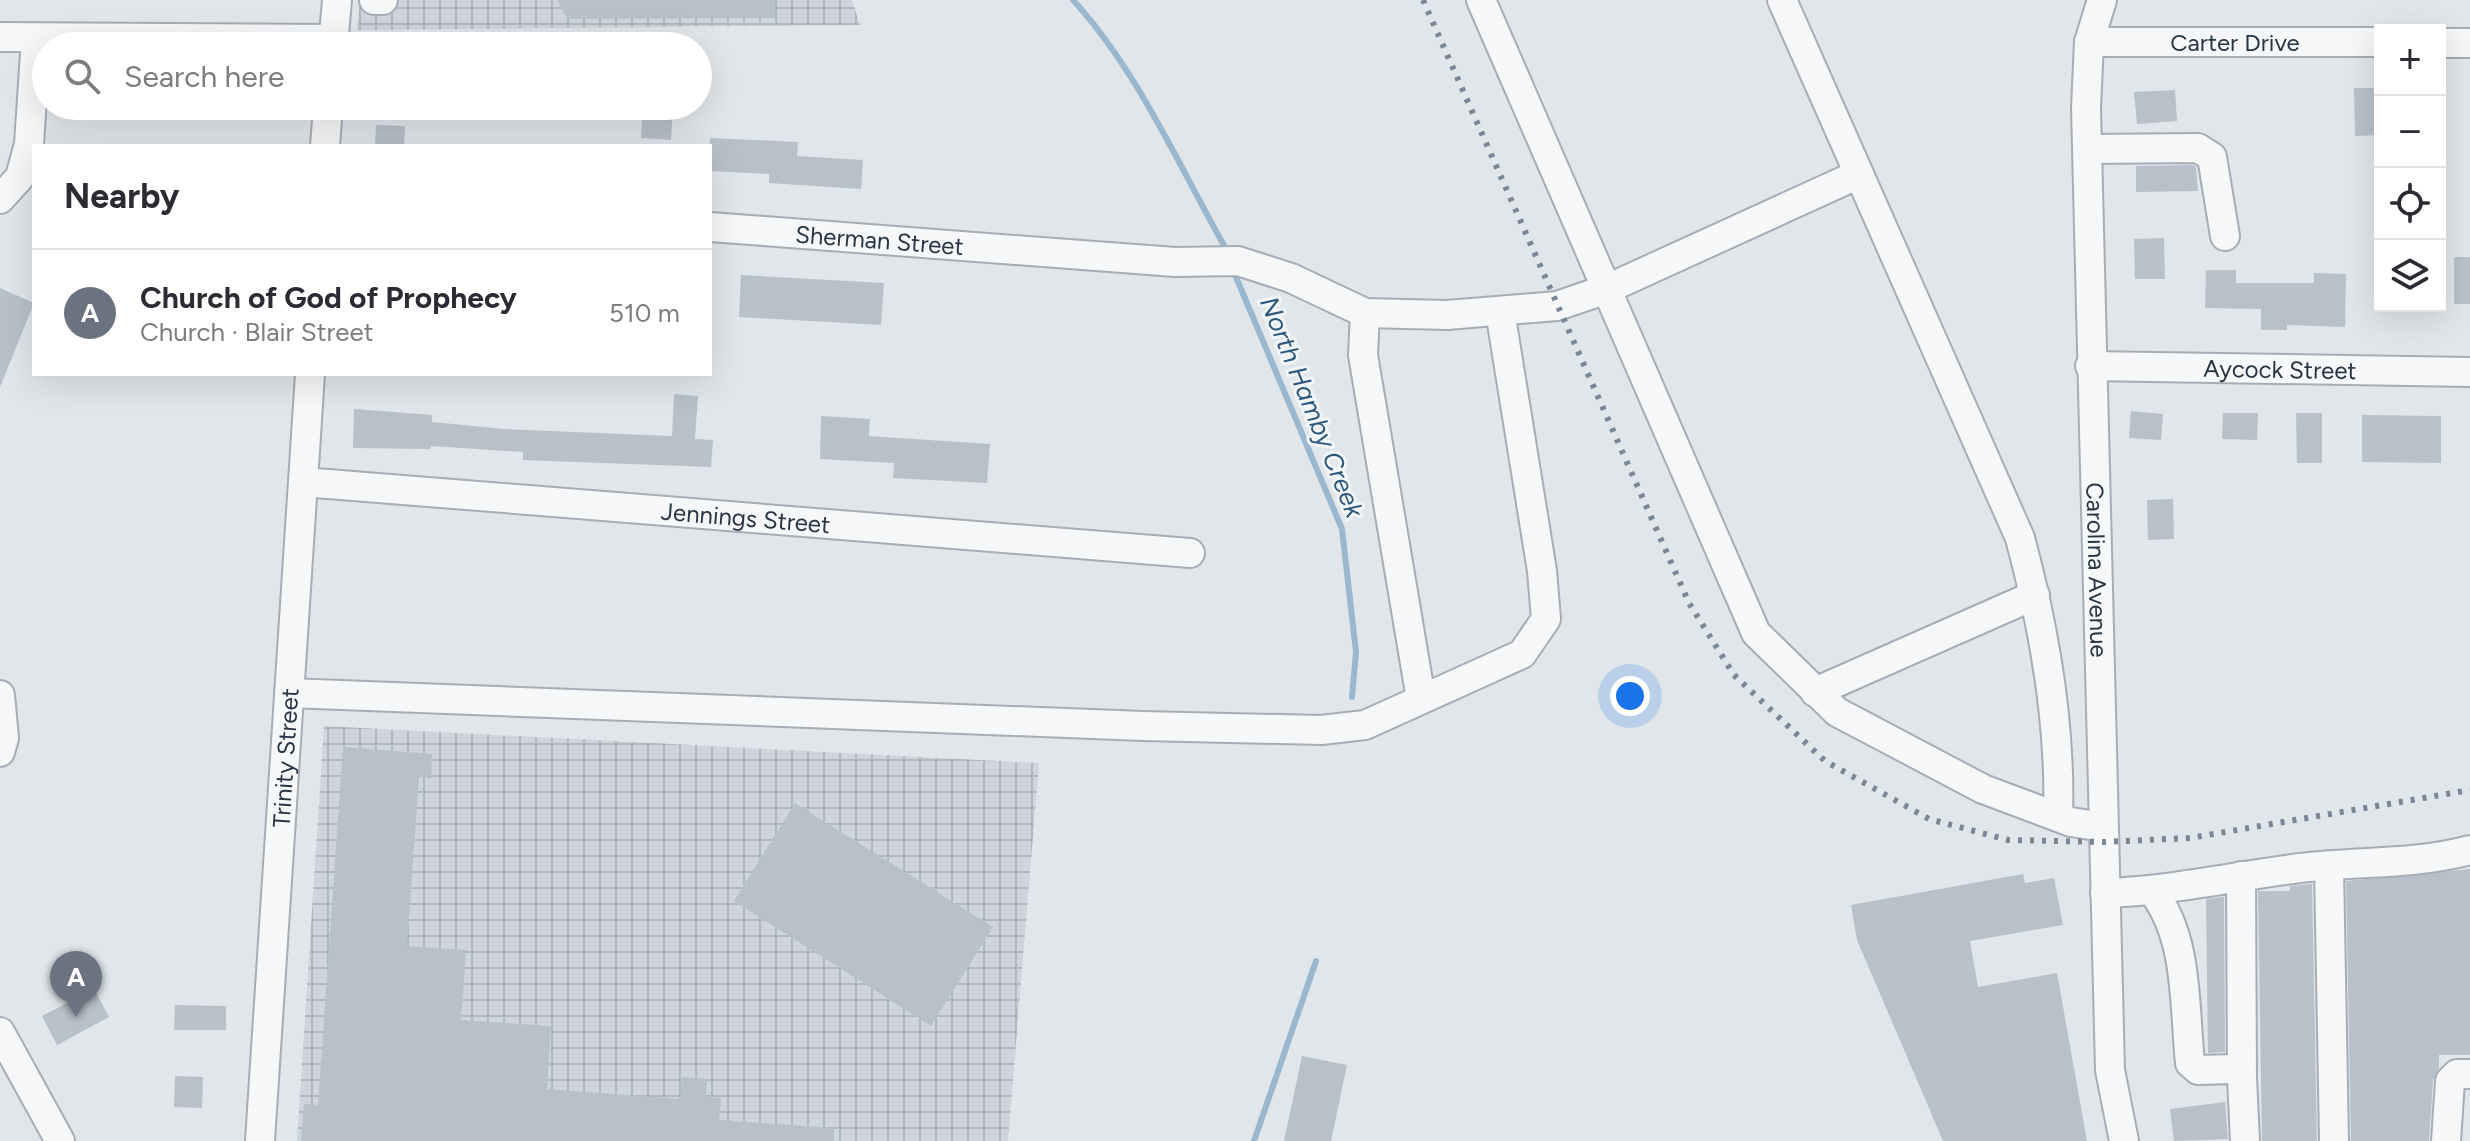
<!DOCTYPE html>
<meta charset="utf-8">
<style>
:root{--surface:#fff;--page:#f7f7f7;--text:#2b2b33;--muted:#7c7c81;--line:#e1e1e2;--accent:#ea580c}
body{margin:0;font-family:Figtree,sans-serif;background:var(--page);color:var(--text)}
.controls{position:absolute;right:24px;top:24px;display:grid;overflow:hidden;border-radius:0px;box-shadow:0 8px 32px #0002}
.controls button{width:72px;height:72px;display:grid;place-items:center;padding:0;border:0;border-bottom:2px solid var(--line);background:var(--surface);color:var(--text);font:40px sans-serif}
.you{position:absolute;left:1630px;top:696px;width:28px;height:28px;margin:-20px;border:6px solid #fff;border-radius:50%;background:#1a73e8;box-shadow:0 0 0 12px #1a73e833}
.badge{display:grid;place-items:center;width:52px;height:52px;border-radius:50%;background:var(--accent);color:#fff;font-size:26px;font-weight:700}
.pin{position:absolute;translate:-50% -66px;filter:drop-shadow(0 2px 4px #0008)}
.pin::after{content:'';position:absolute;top:42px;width:28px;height:24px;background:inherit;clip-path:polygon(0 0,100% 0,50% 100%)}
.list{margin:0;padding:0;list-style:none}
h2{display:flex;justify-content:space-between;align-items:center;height:104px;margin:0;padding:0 32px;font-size:34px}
h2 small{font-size:26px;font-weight:400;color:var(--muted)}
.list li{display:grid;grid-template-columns:52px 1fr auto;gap:24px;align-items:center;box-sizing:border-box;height:128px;padding:0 32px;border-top:2px solid var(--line)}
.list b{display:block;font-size:30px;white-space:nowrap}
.list p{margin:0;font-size:26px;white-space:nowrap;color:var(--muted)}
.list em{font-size:26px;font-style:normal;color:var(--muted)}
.icon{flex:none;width:44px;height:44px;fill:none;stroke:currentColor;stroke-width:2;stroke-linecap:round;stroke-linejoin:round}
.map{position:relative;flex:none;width:2470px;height:1141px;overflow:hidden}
.search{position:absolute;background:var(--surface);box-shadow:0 8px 32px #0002;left:32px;top:32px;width:680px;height:88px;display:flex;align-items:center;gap:20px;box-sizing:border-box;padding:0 28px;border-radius:44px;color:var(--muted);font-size:30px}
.panel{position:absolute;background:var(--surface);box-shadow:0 8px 32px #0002;left:32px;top:144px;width:680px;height:232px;border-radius:0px}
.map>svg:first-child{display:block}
.industrial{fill:url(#industrial-grid)}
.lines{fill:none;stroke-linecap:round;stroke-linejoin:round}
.stream{stroke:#9ab7ce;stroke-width:6}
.building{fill:#b8c0ca}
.minor-casing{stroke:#a6adb6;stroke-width:32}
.minor{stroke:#f5f7f9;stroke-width:28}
.rail{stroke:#798796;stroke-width:6;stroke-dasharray:4 8;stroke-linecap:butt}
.labels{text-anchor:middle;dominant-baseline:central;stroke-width:6;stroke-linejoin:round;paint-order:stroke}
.street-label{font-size:24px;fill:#283545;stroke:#f1f5f8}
.water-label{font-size:26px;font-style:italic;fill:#2e577c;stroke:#f1f5f8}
</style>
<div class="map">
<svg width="2470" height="1141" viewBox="0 0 2470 1141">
<defs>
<pattern id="industrial-grid" width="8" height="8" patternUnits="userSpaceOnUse" patternTransform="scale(2)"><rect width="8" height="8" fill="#cfd5dd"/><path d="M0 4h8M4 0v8" fill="none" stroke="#b2b7bf"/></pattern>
</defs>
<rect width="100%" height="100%" fill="#e1e6eb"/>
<!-- industrial -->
<g class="industrial">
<polygon points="360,0 852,0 860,25 357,30"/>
<polygon points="324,726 1039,763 1008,1141 297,1141"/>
</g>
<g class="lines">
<!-- stream -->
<g class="stream">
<path d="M 1073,0 C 1138,71 1179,166 1226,249"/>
<polyline points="1236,277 1342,529 1356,652 1352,697"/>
<polyline points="1254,1141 1316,961"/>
</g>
</g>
<!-- building -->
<g class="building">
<polygon points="557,0 775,0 775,18 568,19"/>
<polygon points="2354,88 2380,88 2380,135 2355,136"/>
<polygon points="2175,90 2177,121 2137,124 2134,92"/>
<polygon points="643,106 673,106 671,140 641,138"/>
<polygon points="376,125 405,126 404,146 375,146"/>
<polygon points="710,138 798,142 797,156 863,160 861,189 769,183 769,174 710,171"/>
<polygon points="2193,165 2196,167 2198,191 2136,192 2136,166"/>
<polygon points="2164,238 2165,279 2135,279 2134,239"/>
<rect x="2454" y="257" width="16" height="47"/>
<polygon points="2206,270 2236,270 2236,283 2314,283 2314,273 2346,274 2345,327 2287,325 2287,330 2261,330 2261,309 2205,308"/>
<polygon points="741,275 884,283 881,325 739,317"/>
<polygon points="0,288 34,303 0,387"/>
<polygon points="674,394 698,396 695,439 713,440 711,467 523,460 523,452 431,446 430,449 353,448 354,409 432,415 432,422 505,429 672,436"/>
<polygon points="2131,411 2163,414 2161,440 2129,438"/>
<polygon points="2223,413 2258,413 2257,440 2222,439"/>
<polygon points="2296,413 2322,413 2322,463 2297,463"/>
<polygon points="2362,415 2441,416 2441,463 2362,462"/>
<polygon points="821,416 870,419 869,436 990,444 987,483 893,478 894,463 820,459"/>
<polygon points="2173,499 2174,539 2148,540 2147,500"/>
<polygon points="343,747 432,754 431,778 419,777 407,946 466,950 461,1020 551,1026 547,1089 680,1099 682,1077 707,1079 706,1097 721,1098 719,1120 834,1128 834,1141 301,1141 304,1104 318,1105"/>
<polygon points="795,803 993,927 931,1026 734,901"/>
<polygon points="2470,869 2470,1055 2439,1055 2439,1068 2433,1080 2429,1141 2351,1141 2346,881"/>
<polygon points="2023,874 2025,883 2054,878 2063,925 1970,941 1978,987 2057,973 2087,1141 1943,1141 1857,940 1851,905"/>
<polygon points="2312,884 2317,1141 2262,1141 2258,891 2290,891 2290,886"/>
<polygon points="2224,897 2225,1052 2208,1053 2206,899"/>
<polygon points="94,989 109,1017 57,1045 42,1016"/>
<polygon points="175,1005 226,1006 226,1030 174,1030"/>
<polygon points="1302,1056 1347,1065 1331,1141 1284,1141"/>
<polygon points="175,1076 203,1077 202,1108 174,1107"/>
<polygon points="2225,1102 2228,1139 2174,1141 2170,1109"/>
</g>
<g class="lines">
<!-- minor casing -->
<g class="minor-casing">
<g id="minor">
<polyline points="374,0 383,0"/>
<polyline points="1481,0 1756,633 1837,712 1983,789 2071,822 2103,827"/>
<path d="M 1782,0 L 2020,538 C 2044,627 2061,724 2058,817"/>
<path id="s1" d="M 2102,0 L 2089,42 L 2086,108 L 2110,1070 L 2124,1141"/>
<polyline points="0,37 334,39"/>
<path id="s2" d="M 2089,42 L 2380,42"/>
<polyline points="2440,43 2470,43"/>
<polyline points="333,46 337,0"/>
<polyline points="325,146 328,106"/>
<polyline points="2088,149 2198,148 2212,157 2225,236"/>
<polyline points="0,199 20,177 29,144 36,38"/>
<path id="s3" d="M 710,227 L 1175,262 L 1238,261 L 1291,278 L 1365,313 L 1447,315 L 1557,306 L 1607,289 L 1859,174"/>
<polyline points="1365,313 1363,355 1421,699"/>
<path id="s4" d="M 2090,366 L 2470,372"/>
<path id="s5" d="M 303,482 L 1190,553"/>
<polyline points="1815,692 2035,595"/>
<polyline points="289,693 1143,726 1321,730 1365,725 1522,654 1546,619 1542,571 1500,311"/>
<polyline points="0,695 4,738 0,752"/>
<polyline points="2329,867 2334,1141"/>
<polyline points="2241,876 2242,1078"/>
<path d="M 2153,892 C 2189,939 2184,1006 2190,1063 L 2198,1070 L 2234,1069 L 2242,1078 L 2245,1141"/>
<path d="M 2105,893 C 2171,891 2235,876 2300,868 C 2357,861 2414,865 2470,850"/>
<polyline points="0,1032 60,1141"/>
<path id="s6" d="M 260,1141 L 310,374"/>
<polyline points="2446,1141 2450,1081 2457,1074 2470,1074"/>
</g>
</g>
<!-- minor -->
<use href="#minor" class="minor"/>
<!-- rail -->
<polyline class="rail" points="1423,0 1689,603 1734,675 1825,761 1929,819 2008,840 2104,842 2190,838 2470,790"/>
</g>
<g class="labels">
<!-- street labels -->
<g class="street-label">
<text stroke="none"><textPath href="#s2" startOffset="146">Carter Drive</textPath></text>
<text stroke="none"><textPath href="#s3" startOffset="170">Sherman Street</textPath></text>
<text stroke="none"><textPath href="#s4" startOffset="190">Aycock Street</textPath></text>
<text stroke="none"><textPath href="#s5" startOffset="444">Jennings Street</textPath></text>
<text stroke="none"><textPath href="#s1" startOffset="572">Carolina Avenue</textPath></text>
<text stroke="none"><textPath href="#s6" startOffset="384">Trinity Street</textPath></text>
</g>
<!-- water labels -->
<g class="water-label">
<text transform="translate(1312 407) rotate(68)">North Hamby Creek</text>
</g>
</g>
</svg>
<div class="controls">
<button>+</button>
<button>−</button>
<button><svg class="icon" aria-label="locate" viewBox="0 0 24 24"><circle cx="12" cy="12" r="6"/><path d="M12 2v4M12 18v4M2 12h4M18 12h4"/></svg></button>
<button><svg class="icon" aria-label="layers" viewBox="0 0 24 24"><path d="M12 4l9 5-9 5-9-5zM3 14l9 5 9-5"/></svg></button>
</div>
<div class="you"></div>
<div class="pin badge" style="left:76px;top:1017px;background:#6b7280">A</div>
<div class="search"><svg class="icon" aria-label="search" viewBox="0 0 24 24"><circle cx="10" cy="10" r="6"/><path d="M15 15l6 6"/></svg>Search here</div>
<section class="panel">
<h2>Nearby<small></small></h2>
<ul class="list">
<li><span class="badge" style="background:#6b7280">A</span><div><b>Church of God of Prophecy</b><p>Church · Blair Street</p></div><em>510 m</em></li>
</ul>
</section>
</div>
